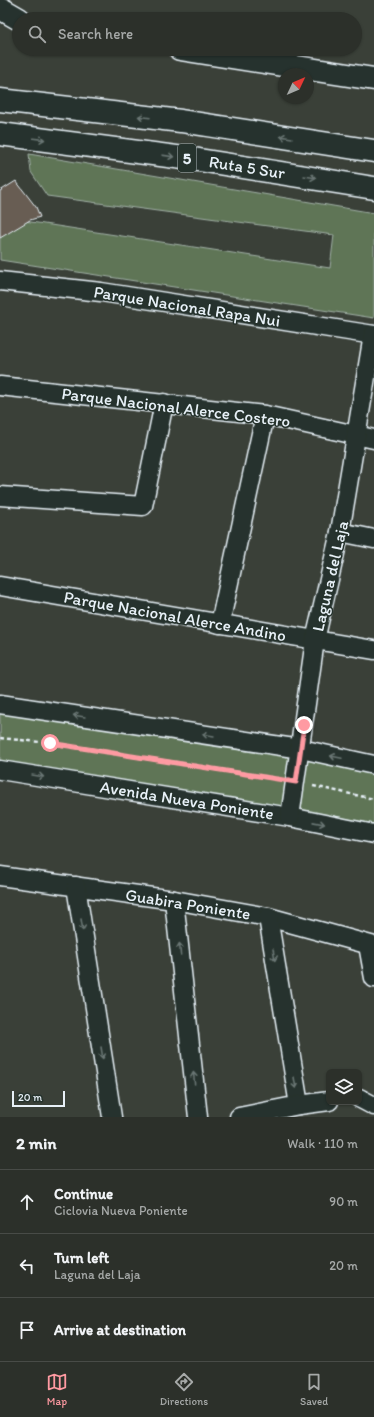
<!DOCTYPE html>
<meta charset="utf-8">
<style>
:root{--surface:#2c302a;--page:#343832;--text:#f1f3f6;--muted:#a6a9a8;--line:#484b47;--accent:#ff9aa2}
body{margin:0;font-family:Itim,sans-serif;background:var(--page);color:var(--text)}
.controls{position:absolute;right:12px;bottom:12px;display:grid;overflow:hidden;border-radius:6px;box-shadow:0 1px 3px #0004}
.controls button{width:36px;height:36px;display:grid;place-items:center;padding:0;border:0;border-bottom:1px solid var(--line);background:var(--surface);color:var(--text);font:20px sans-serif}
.compass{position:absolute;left:278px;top:68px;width:36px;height:36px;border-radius:50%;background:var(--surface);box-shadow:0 1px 3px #0004;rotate:46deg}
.scale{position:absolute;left:12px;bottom:10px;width:53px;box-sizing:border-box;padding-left:4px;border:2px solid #e8f1f8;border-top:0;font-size:11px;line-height:14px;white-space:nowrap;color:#e8f1f8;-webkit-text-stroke:3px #26332d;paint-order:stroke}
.stop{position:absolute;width:12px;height:12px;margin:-9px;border:3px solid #ff9aa2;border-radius:50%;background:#fff}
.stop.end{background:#ff9aa2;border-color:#fff;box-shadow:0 1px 4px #0008}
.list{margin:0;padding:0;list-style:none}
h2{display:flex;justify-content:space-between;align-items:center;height:52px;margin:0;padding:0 16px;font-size:17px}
h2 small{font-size:13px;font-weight:400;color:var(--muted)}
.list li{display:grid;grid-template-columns:26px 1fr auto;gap:12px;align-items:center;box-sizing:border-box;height:64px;padding:0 16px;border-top:1px solid var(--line)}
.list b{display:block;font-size:15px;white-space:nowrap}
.list p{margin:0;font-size:13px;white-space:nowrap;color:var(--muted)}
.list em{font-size:13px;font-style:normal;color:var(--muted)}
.icon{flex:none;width:22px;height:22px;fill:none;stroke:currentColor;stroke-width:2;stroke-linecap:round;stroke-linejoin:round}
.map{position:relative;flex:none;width:374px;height:1117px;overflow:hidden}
.search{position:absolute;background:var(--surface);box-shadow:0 1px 3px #0004;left:12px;right:12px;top:12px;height:44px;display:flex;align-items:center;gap:10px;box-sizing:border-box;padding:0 14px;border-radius:22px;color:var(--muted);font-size:15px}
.sheet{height:244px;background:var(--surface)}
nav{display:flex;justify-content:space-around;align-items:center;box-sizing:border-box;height:56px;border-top:1px solid var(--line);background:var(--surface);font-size:11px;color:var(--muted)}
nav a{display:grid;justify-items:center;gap:2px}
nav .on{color:var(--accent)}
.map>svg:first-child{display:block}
.green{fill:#5e7457;stroke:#a3b2a8}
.building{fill:#675d52;stroke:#e8f1f8}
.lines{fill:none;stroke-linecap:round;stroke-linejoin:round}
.street-casing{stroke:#e8f1f8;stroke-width:21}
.secondary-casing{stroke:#e8f1f8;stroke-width:25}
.highway-casing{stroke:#e8f1f8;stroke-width:25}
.path{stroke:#e8f1f8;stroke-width:2.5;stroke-dasharray:4 3;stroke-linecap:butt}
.street{stroke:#26332d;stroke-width:18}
.secondary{stroke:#26332d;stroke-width:22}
.highway{stroke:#26332d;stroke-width:22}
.oneway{stroke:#6a7674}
.route{stroke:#ff9aa2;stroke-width:5}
.labels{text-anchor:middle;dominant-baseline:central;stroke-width:3;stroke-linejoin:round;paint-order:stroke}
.shield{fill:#26332d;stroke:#aeb8bb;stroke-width:1}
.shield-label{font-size:16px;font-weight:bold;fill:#e8f1f8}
.street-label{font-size:17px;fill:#e8f1f8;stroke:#26332d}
</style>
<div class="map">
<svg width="374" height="1117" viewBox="0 0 374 1117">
<rect width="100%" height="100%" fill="#3a4038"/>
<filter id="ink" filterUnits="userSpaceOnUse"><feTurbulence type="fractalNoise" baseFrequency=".025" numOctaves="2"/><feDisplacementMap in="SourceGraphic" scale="8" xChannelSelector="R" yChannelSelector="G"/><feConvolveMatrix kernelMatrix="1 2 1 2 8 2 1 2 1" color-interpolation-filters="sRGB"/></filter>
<g filter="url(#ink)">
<!-- green -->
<g class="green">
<polygon points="29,154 374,213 374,318 0,260 0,233 18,220 330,268 334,235 47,196 31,172"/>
<polygon points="0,711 306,758 374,773 374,824 280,806 0,762"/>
</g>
<!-- building -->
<polygon class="building" points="16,181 36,207 40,217 30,220 0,238 0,191"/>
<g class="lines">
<!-- street casing -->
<g class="street-casing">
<g id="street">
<polyline points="0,281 101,292 374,335"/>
<polyline points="0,386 265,415 374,439"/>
<polyline points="0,496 143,506 164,403"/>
<polyline points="340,532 374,539"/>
<polyline points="0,586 374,650"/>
<polyline points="220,624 265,415"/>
<polyline points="0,704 301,749 374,765"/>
<polyline points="0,770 290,817 374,834"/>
<polyline points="290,817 315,640 340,532 373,335"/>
<polyline points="0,876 174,900 268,917 374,946"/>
<polyline points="76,886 112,1117"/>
<polyline points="174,900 198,1117"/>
<polyline points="268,917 299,1105"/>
<polyline points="368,945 374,978"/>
<polyline points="359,1098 374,1106"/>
<polyline points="239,1117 299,1105 329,1101"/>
</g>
</g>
<!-- secondary casing -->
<g class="secondary-casing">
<g id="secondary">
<polyline points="0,8 19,19"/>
<polyline points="180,49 374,79"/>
</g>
</g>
<!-- highway casing -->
<g class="highway-casing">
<g id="highway">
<polyline points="0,100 181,121 374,151"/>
<polyline points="0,134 199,160 374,188"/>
</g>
</g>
<!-- path -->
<g class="path">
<polyline points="0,738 50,743 278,779"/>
<polyline points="313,786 374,799"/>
</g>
<!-- street -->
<use href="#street" class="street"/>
<!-- secondary -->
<use href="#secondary" class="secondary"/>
<!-- highway -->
<use href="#highway" class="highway"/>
</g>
<!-- one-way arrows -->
<defs><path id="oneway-shaft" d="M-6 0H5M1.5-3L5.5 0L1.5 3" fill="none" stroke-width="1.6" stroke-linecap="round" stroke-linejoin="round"/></defs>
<g class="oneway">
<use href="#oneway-shaft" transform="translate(144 117) rotate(-173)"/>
<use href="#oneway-shaft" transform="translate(286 137) rotate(-171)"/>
<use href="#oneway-shaft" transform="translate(39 139) rotate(7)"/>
<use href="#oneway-shaft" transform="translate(168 156) rotate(8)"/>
<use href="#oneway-shaft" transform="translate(310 177) rotate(9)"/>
<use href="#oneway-shaft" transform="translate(79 716) rotate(-171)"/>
<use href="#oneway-shaft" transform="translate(208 735) rotate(-171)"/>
<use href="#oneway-shaft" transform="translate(336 757) rotate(-168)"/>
<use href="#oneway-shaft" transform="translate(38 776) rotate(9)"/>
<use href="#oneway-shaft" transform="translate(319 823) rotate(11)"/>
<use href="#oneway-shaft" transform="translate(82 925) rotate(81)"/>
<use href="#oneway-shaft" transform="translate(180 949) rotate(-96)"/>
<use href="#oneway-shaft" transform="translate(274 955) rotate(81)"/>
<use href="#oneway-shaft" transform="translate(102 1053) rotate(81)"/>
<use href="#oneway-shaft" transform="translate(194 1078) rotate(-96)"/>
<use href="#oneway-shaft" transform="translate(295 1083) rotate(81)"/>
</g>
</g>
<g class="lines" filter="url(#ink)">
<!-- route -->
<polyline class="route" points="50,743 296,782 304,725"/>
</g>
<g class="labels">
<!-- shield labels -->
<rect class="shield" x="178" y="144" width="18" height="28" rx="3"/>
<g class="shield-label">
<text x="187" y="158">5</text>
</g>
<!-- street labels -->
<g class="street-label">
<text transform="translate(247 167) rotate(9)">Ruta 5 Sur</text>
<text transform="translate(187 306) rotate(9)">Parque Nacional Rapa Nui</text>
<text transform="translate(176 407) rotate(7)">Parque Nacional Alerce Costero</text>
<text transform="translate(330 576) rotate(-77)">Laguna del Laja</text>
<text transform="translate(175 616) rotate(10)">Parque Nacional Alerce Andino</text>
<text transform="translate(187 800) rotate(9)">Avenida Nueva Poniente</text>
<text transform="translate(188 904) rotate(9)">Guabira Poniente</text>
</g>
</g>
</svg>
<div class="controls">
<button><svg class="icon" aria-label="layers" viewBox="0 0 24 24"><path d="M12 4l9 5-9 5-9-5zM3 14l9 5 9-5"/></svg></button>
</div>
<svg class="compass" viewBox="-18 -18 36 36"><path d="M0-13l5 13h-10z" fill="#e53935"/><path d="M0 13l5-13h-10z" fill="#a6a9a8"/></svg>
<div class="scale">20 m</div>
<div class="stop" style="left:50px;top:743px"></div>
<div class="stop end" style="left:304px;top:725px"></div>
<div class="search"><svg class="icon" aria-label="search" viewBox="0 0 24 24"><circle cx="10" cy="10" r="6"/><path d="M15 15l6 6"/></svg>Search here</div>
</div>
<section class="sheet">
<h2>2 min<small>Walk · 110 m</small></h2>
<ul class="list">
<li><svg class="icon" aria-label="ahead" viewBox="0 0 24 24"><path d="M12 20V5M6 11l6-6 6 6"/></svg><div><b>Continue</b><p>Ciclovia Nueva Poniente</p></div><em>90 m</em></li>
<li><svg class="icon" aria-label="left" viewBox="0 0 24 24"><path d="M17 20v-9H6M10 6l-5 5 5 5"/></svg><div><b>Turn left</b><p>Laguna del Laja</p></div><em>20 m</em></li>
<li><svg class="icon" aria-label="arrive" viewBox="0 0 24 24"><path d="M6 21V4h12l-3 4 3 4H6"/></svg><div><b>Arrive at destination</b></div></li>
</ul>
</section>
<nav>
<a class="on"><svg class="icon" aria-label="map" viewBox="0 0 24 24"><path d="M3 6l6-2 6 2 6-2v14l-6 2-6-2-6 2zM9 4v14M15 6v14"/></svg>Map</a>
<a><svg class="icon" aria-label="directions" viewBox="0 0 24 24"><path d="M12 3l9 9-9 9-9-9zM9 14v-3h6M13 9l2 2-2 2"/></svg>Directions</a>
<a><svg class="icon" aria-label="saved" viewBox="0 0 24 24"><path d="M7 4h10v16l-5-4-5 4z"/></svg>Saved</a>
</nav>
